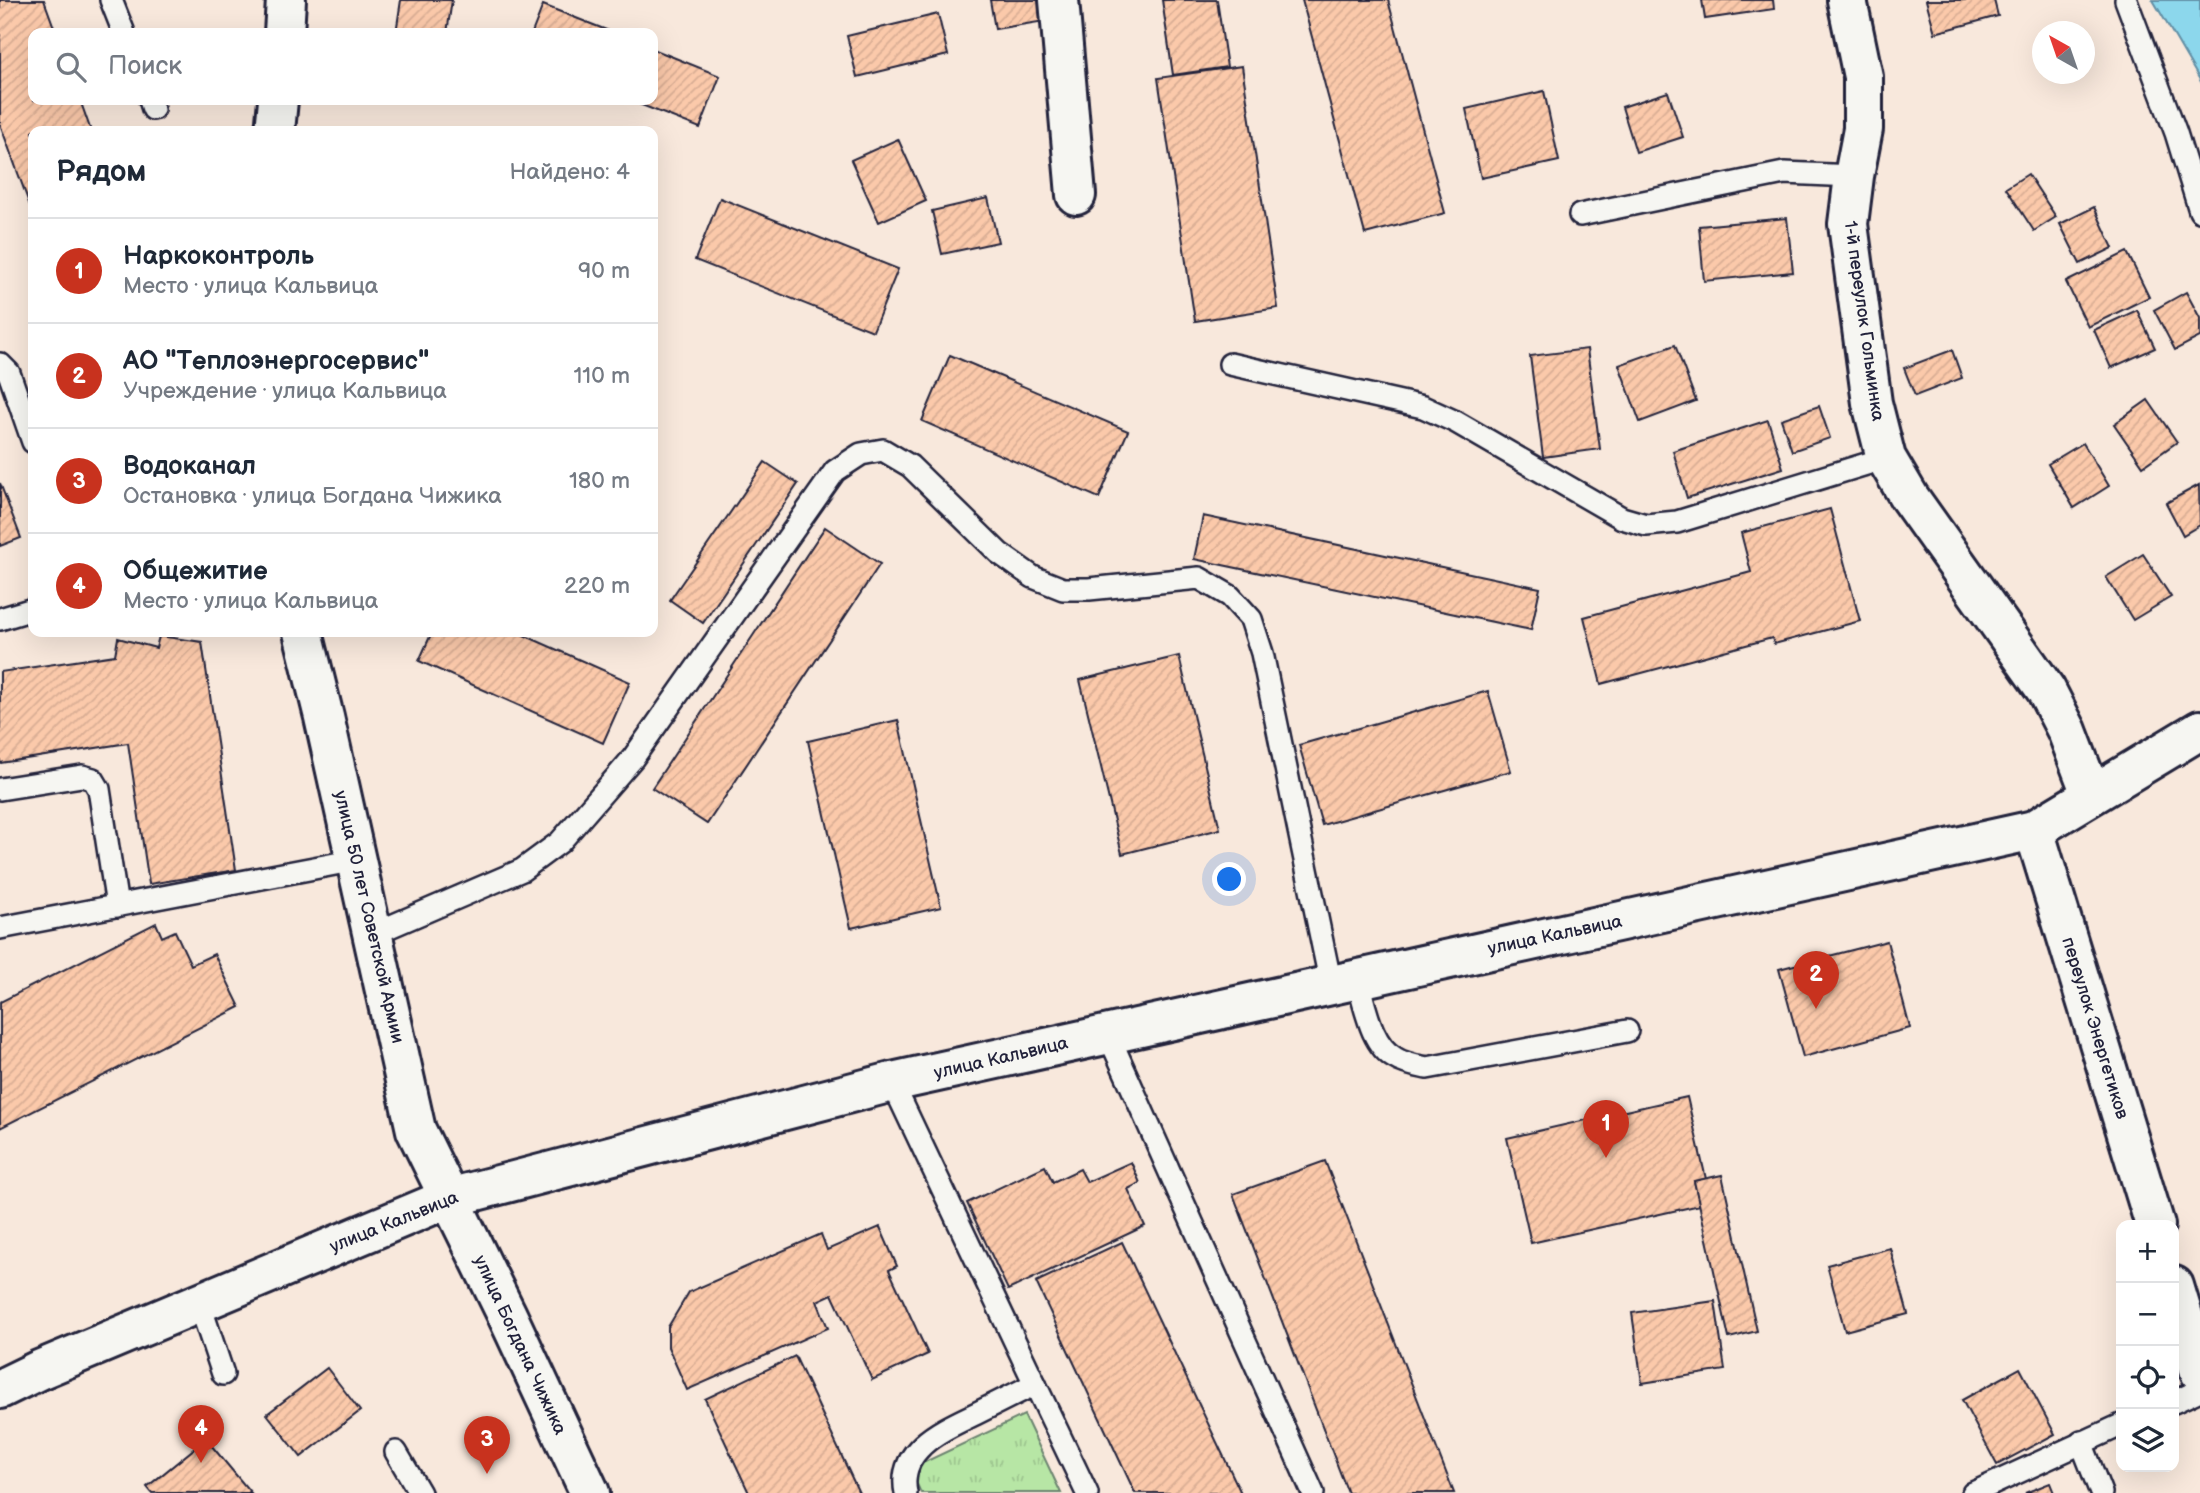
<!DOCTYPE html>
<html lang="ru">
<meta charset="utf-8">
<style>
:root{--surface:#fff;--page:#f6f6f7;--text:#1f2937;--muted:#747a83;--line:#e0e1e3;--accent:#c8321e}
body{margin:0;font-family:"Balsamiq Sans",sans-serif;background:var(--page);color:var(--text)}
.controls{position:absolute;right:21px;bottom:21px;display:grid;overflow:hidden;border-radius:14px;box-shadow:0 7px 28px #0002}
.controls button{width:63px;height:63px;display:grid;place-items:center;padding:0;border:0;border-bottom:2px solid var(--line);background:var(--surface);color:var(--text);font:35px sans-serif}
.compass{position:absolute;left:2032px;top:21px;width:63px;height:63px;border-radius:50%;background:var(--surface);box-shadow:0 7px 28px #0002;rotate:320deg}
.you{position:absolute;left:1230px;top:880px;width:24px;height:24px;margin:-18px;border:5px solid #fff;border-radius:50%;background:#1a73e8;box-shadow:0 0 0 10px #1a73e833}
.badge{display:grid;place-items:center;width:46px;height:46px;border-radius:50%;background:var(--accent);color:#fff;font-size:23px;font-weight:700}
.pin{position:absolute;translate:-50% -58px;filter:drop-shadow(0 2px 4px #0008)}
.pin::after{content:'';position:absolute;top:37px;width:24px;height:21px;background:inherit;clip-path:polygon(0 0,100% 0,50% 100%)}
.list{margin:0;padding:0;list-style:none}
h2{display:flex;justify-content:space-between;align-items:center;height:91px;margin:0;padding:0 28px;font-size:30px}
h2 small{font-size:23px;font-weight:400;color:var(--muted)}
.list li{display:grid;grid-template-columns:46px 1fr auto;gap:21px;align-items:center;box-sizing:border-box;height:105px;padding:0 28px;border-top:2px solid var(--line)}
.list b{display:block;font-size:26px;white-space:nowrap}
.list p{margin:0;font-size:23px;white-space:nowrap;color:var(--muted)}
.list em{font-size:23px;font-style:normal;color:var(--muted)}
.icon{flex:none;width:38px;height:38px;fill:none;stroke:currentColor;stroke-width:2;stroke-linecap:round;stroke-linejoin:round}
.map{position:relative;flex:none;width:2200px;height:1493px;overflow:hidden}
.search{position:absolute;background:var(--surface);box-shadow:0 7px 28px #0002;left:28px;top:28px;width:630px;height:77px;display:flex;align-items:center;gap:18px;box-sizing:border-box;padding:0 24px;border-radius:14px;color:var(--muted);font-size:26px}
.panel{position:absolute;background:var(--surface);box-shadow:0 7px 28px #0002;left:28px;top:126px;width:630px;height:511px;border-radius:14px}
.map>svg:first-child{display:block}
.park{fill:url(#park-tufts);stroke:#6c8470;stroke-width:2}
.water{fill:#8cd7ec;stroke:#628fa5;stroke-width:2}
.building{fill:url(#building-hatch);stroke:#22223b;stroke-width:2}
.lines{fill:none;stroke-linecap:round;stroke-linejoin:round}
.lane-casing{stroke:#22223b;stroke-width:26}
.street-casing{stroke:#22223b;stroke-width:44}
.secondary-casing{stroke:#22223b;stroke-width:44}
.lane{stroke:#f6f6f2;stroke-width:21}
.street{stroke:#f6f6f2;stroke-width:38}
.secondary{stroke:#f6f6f2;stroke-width:38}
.labels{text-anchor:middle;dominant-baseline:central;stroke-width:5;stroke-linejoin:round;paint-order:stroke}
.street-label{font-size:18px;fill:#22223b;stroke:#f6f6f2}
</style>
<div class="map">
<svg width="2200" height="1493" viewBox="0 0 2200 1493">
<defs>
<pattern id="park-tufts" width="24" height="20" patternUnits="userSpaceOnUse" patternTransform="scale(1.75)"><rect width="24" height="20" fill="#b7e6a5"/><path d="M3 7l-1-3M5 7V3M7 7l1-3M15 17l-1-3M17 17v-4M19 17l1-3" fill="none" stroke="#9dc58f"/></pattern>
<pattern id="building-hatch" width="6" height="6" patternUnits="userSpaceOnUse" patternTransform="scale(1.75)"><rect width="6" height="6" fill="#fbc9aa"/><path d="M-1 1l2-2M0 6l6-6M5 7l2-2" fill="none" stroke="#d7ac93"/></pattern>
</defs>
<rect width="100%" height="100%" fill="#f8e8dc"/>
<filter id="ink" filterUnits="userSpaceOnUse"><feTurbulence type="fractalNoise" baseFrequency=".0143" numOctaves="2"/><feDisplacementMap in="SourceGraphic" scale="14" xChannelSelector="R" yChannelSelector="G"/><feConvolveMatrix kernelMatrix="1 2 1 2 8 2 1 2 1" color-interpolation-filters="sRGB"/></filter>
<g filter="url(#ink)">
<!-- park -->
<polygon class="park" points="1024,1415 1061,1493 921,1493 910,1469"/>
<!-- water -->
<polygon class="water" points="2153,0 2200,0 2200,80"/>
<!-- building -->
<g class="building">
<polygon points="0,0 44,0 56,33 33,33 33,100 80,100 91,131 33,131 33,214 0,124"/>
<polygon points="401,0 452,0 447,33 396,33"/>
<polygon points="990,0 1041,0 1045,21 995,29"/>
<polygon points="1162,0 1217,0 1227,67 1173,75"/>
<polygon points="1302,0 1388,0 1445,213 1365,234"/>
<polygon points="1702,0 1773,0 1774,9 1705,19"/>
<polygon points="1926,0 1994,0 1998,16 1935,33"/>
<polygon points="543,5 614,33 532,33"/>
<polygon points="938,14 948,55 857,77 847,36"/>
<polygon points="653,49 720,76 700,128 629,100 653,100"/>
<polygon points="1242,66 1278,308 1195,321 1158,78"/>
<polygon points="1544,91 1559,161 1481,178 1466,109"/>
<polygon points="1668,92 1683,137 1636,152 1622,107"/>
<polygon points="898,139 926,201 879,222 851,160"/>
<polygon points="2028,174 2056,217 2034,231 2006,188"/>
<polygon points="720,198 898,269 873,331 695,260"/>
<polygon points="988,198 998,242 942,254 932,211"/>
<polygon points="2094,207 2113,248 2080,264 2060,224"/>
<polygon points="1787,218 1793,272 1704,281 1699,226"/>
<polygon points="2127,252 2149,297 2088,327 2066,282"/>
<polygon points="2186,292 2200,318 2200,337 2175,350 2154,310"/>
<polygon points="2137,310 2155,348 2111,368 2094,330"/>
<polygon points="1675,345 1696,401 1640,422 1619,365"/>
<polygon points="1587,349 1600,449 1543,457 1530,356"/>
<polygon points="1952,350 1962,378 1915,396 1904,368"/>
<polygon points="950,355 1128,431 1099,498 922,421"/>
<polygon points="2148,400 2177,442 2143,466 2114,424"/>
<polygon points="1819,406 1830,438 1792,451 1781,419"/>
<polygon points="1768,420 1783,468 1687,498 1673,451"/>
<polygon points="2083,443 2109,486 2074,508 2048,464"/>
<polygon points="765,462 798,484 703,623 670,600"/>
<polygon points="0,483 21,538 0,546"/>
<polygon points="2199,485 2200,525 2183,535 2166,503"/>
<polygon points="1830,509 1860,621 1774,644 1772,638 1601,684 1584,617 1751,572 1741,533"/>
<polygon points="1203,516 1540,588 1531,630 1194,559"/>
<polygon points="825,527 880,564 707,824 652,788"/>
<polygon points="2143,554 2171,597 2133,620 2106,577"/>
<polygon points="432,632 517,632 630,682 603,743 419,661"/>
<polygon points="159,636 202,642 236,870 149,884 128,743 0,763 0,672 115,655 118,638 156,648"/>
<polygon points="1179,656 1220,829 1122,854 1080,680"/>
<polygon points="1488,691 1511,771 1322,825 1299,745"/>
<polygon points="898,720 941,907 851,928 808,741"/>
<polygon points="156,923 162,937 175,931 191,965 214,954 240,1007 0,1128 0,1002"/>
<polygon points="1887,941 1910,1028 1803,1057 1779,969"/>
<polygon points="1687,1097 1706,1179 1694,1181 1700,1205 1531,1243 1507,1138"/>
<polygon points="1325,1161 1454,1493 1348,1493 1233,1194"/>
<polygon points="1131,1162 1140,1183 1128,1189 1145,1226 1008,1290 967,1203 1045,1166 1053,1182 1080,1169 1087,1182"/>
<polygon points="1722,1175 1757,1331 1729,1338 1694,1181"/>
<polygon points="880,1227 897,1266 889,1270 928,1354 872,1380 832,1294 817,1301 828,1328 687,1390 668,1347 668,1327 689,1292 821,1234 827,1250"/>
<polygon points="1122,1242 1241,1493 1135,1493 1036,1282"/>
<polygon points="1890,1248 1908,1314 1845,1331 1827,1265"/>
<polygon points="1715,1301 1725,1370 1642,1383 1632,1313"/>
<polygon points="795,1356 859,1493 749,1493 705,1399"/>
<polygon points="327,1368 360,1411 301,1457 267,1414"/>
<polygon points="2020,1368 2055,1434 1997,1465 1962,1400"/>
<polygon points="206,1439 251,1493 152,1493 147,1487"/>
<polygon points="2050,1483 2054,1493 2025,1493"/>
</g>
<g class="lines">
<!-- lane casing -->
<g class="lane-casing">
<g id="lane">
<polyline points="111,0 124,33"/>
<polyline points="2126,0 2176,133 2200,211"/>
<polyline points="150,100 153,109"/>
<polyline points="1580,215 1784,173 1854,176"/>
<polyline points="0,364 9,373 33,442"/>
<polyline points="1230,364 1423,407 1456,422 1622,518 1646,525 1677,522 1886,458"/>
<polyline points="0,619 33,609"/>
<polyline points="0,789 82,776 93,779 99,789 117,906"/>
<polyline points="0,928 356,860"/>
<polyline points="373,934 522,870 560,842 633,758 835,471 861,454 883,450 910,466 999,553 1033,577 1063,589 1089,589 1199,578 1230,596 1251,619 1262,653 1331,985"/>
<path d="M 1357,979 C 1365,1004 1370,1044 1395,1058 C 1404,1064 1417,1066 1427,1068 L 1627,1031"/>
<polyline points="1108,1034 1313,1493"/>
<polyline points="892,1082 1035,1384"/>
<polyline points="199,1302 223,1374"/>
<polyline points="2174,1402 2200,1390"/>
<polyline points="2081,1442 2101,1493"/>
<polyline points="396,1452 420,1493"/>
<path d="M 906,1493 C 897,1449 942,1430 975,1414 C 995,1404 1015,1394 1035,1384 L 1087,1493"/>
<polyline points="1973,1493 2121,1425"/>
</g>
</g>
<!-- street casing -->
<g class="street-casing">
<g id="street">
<polyline points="1059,0 1076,195"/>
<polyline points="1847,0 1863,77 1863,129 1854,176 1848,224 1872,403 1886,458 1909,497 2046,690 2067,731 2091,794"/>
<polyline points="2034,830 2155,1225"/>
<polyline points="2174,1286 2200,1372"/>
</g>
</g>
<!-- secondary casing -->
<g class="secondary-casing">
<g id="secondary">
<polyline points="284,33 286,0"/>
<polyline points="275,131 278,100"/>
<polyline points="303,632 324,717 416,1130 507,1315 590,1493"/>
<polyline points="0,1389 39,1370 449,1198 892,1082 2034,830 2200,730"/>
</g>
</g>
<!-- lane -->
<use href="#lane" class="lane"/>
<!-- street -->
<use href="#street" class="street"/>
<!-- secondary -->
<use href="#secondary" class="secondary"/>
</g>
</g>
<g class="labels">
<!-- street labels -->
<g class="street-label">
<text transform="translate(1864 321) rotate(82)">1-й переулок Гольминка</text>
<text transform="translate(369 917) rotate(77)">улица 50 лет Советской Армии</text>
<text transform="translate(1555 935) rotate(-12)">улица Кальвица</text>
<text transform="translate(2095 1028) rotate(73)">переулок Энергетиков</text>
<text transform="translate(1001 1058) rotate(-13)">улица Кальвица</text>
<text transform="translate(394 1222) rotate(-22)">улица Кальвица</text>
<text transform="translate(520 1345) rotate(65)">улица Богдана Чижика</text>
</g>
</g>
</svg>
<div class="controls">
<button>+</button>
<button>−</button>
<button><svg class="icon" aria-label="locate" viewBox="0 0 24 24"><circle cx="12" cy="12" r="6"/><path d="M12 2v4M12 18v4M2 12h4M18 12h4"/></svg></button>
<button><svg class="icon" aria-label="layers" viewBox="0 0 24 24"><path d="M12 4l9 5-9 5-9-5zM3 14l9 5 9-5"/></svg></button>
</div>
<svg class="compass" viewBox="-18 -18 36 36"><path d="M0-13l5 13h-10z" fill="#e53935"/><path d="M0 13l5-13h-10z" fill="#747a83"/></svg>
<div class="you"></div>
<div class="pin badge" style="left:1606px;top:1158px">1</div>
<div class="pin badge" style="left:1816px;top:1009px">2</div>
<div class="pin badge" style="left:487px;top:1474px">3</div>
<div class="pin badge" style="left:201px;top:1463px">4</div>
<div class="search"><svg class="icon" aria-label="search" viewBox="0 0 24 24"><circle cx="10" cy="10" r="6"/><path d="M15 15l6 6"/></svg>Поиск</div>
<section class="panel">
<h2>Рядом<small>Найдено: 4</small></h2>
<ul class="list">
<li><span class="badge">1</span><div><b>Наркоконтроль</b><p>Место · улица Кальвица</p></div><em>90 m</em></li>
<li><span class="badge">2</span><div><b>АО &quot;Теплоэнергосервис&quot;</b><p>Учреждение · улица Кальвица</p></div><em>110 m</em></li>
<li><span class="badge">3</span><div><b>Водоканал</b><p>Остановка · улица Богдана Чижика</p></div><em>180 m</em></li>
<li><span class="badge">4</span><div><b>Общежитие</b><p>Место · улица Кальвица</p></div><em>220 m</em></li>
</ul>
</section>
</div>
